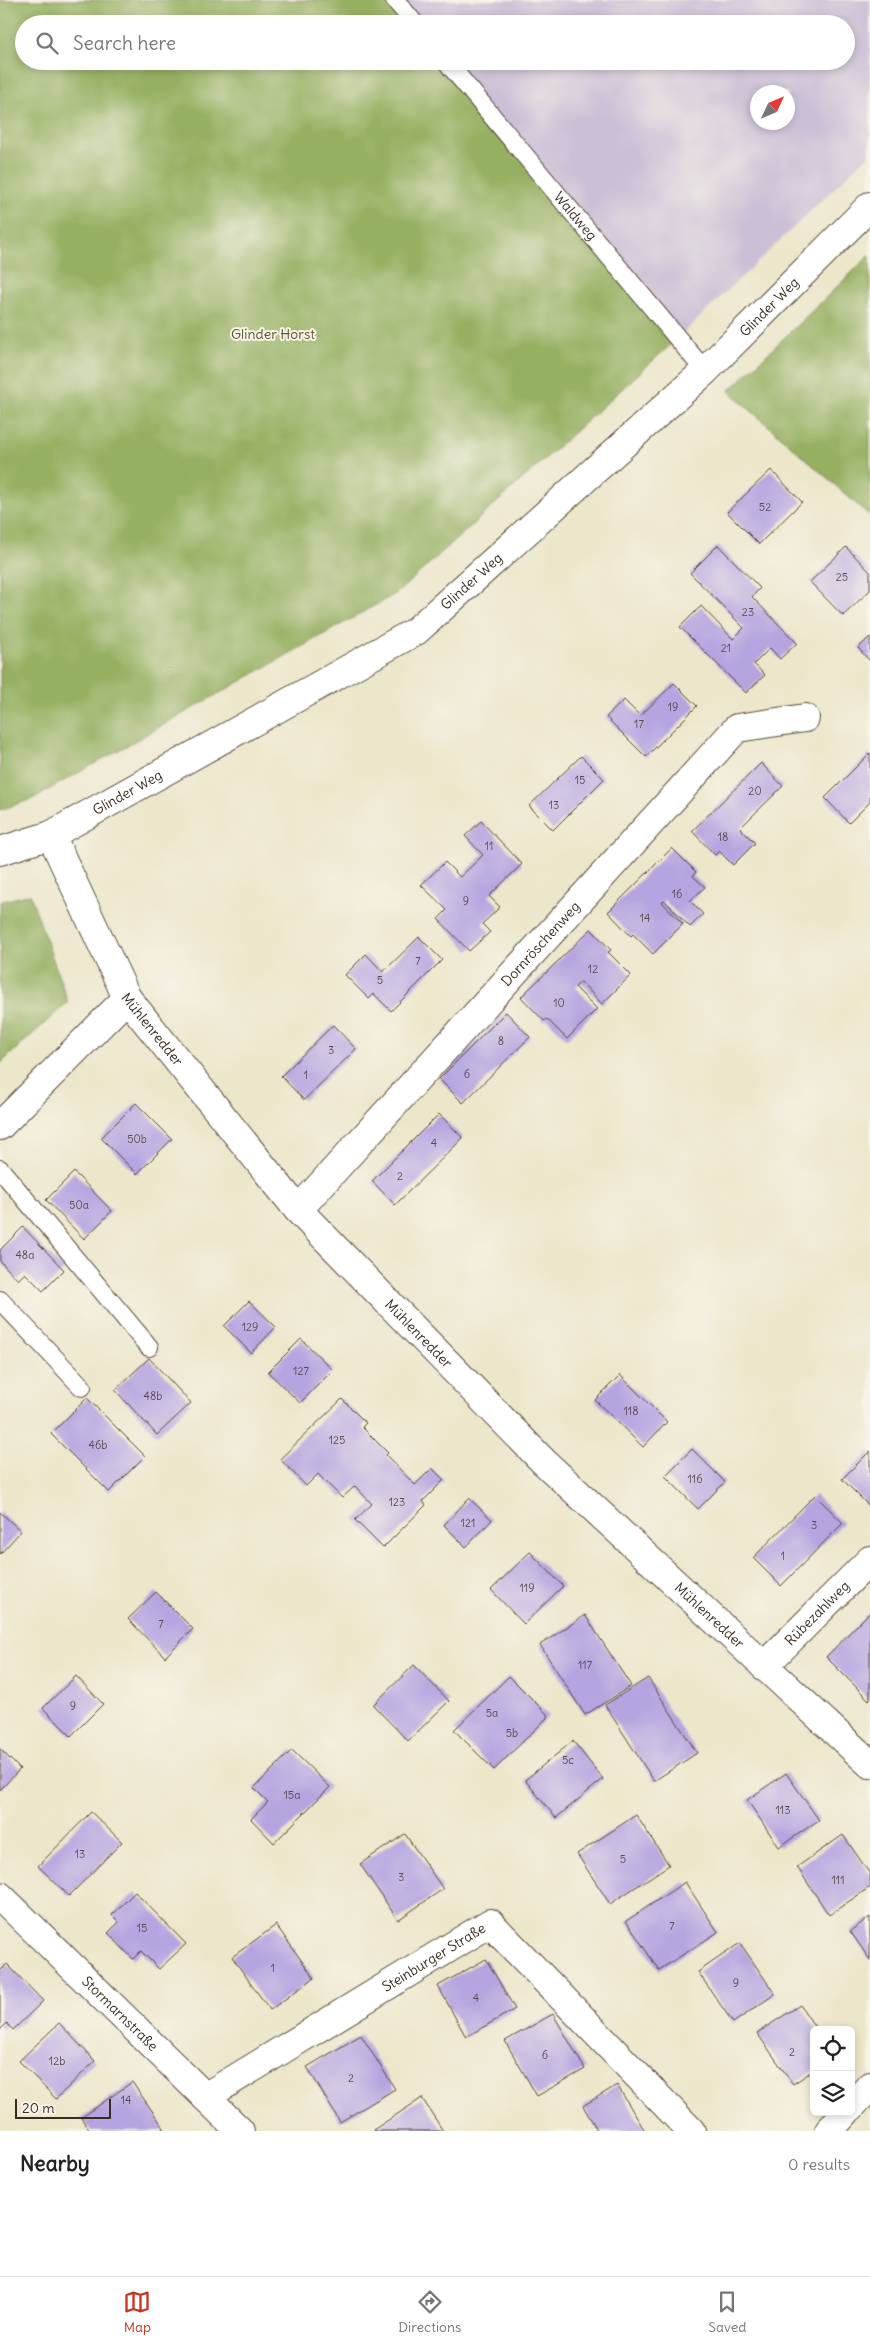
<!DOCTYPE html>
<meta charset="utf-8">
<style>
:root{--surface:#fff;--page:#f6f6f6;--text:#222;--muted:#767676;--line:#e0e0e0;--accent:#c8321e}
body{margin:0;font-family:Delius,sans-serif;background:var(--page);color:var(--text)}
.controls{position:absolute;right:15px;bottom:15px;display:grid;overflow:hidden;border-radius:8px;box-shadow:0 2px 8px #0003}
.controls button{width:45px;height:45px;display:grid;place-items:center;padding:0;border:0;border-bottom:1px solid var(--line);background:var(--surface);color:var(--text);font:25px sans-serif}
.compass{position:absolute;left:750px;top:85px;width:45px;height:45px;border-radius:50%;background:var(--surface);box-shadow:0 2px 8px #0003;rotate:46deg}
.scale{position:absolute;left:15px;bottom:12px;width:96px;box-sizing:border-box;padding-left:5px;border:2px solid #3b2a1e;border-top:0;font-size:14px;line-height:18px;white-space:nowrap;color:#3b2a1e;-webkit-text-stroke:4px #f7f3e8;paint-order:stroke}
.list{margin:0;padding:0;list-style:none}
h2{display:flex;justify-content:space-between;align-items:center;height:65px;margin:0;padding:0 20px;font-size:21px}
h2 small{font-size:16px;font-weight:400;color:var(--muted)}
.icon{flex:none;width:28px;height:28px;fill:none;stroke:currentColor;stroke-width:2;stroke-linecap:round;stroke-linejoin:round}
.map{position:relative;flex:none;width:870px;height:2131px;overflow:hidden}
.search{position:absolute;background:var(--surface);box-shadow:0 2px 8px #0003;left:15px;right:15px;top:15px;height:55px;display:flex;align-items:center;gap:12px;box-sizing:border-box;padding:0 18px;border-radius:28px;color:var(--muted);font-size:19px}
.sheet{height:145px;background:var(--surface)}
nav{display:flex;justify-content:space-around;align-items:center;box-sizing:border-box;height:70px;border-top:1px solid var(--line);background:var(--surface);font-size:14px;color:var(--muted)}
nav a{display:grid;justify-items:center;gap:2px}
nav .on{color:var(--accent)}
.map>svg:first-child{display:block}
.industrial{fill:#cabfd6;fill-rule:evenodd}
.forest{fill:#96b062;stroke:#686d40}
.building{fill:#b4a4e0}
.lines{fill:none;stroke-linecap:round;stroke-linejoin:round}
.lane-casing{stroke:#564638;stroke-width:20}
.street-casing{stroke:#564638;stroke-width:30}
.secondary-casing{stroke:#564638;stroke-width:30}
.lane{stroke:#fff;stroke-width:18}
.street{stroke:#fff;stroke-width:28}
.secondary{stroke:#fff;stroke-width:28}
.labels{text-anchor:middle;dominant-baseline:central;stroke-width:4;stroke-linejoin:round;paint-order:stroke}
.number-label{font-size:11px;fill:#59484e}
.street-label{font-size:14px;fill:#3b2a1e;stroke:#f7f3e8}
.park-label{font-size:14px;fill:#5c5332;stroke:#f7f3e8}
</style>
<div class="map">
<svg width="870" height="2131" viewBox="0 0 870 2131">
<rect width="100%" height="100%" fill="#f7f3e8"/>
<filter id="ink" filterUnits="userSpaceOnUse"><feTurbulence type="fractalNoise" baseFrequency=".02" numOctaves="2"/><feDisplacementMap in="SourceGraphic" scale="10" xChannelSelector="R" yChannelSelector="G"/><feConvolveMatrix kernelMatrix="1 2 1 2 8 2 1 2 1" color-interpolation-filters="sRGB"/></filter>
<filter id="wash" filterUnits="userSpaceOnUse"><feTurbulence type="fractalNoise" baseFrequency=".0096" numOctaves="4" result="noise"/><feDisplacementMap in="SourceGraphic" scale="20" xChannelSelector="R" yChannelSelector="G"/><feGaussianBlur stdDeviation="1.12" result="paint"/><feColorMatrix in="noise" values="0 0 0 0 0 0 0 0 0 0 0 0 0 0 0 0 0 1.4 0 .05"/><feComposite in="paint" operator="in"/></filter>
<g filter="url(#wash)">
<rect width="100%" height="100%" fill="#ece6ca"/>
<!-- industrial -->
<path class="industrial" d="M 395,0 L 870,0 L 870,154 L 678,338 L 446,61 L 846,61 L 846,24 L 415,24 ZM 758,92 L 788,92 L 788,122 L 758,122 Z"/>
<!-- forest -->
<g class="forest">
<polygon points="0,0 395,0 415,24 24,24 24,61 446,61 678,338 397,593 32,799 0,810"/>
<polygon points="870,255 870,516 729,391"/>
<polygon points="30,894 68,1002 0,1064 0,902"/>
</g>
<g id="blocks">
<!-- building -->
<g class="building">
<polygon points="771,470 802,502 759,544 727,512"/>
<polygon points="718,545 760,588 752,597 797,643 780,659 770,648 754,664 765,675 746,693 680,627 701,606 733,639 744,628 690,573"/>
<polygon points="846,547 870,572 870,590 843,616 810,582"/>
<polygon points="870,637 870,661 858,648"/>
<polygon points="674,683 697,706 646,757 606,717 624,700 640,716"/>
<polygon points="870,753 870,802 849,823 825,798"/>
<polygon points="581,756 604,779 553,830 529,806"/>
<polygon points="761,763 783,786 740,828 755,843 733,865 719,851 715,855 692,831"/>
<polygon points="481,821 522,864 489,896 500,907 482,924 490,932 469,951 438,919 447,910 421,885 445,862 460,877 483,855 465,836"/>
<polygon points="672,848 696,872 693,876 705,887 690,901 703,914 690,927 664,900 662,902 683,924 653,954 633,934 631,936 608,912"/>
<polygon points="591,929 611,950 608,952 631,975 602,1004 581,982 575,987 597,1009 567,1039 547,1019 544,1021 521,997"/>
<polygon points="419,937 442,960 391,1011 374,994 369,999 345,975 366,954 383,972"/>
<polygon points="506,1012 530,1037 463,1103 439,1079"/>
<polygon points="333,1025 356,1049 304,1100 281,1076"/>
<polygon points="136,1103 172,1139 137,1174 101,1138"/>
<polygon points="439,1114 463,1138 395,1205 372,1181"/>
<polygon points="74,1172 112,1211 84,1239 46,1200"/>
<polygon points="23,1227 64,1270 43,1291 25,1273 18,1280 0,1261 0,1250"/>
<polygon points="249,1301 276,1327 251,1353 224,1326"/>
<polygon points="301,1339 333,1370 300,1403 268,1372"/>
<polygon points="149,1358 191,1403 157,1435 115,1390"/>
<polygon points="620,1375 667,1422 643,1447 595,1400"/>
<polygon points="87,1398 145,1456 109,1492 51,1434"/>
<polygon points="342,1399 366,1423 362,1427 388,1453 386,1455 415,1485 432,1468 444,1480 423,1501 426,1505 383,1548 355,1520 372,1504 355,1486 342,1498 318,1474 306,1486 280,1459"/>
<polygon points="692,1449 725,1482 698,1509 665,1476"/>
<polygon points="870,1451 870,1507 842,1479"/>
<polygon points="815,1495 843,1523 781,1586 753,1558"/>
<polygon points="469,1498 492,1520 466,1547 444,1525"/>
<polygon points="0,1512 21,1531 0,1554"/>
<polygon points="530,1552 563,1586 524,1624 491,1590"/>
<polygon points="156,1592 193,1629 165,1657 128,1619"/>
<polygon points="870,1612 870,1699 869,1700 826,1657"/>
<polygon points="585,1615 631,1686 585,1715 540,1645"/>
<polygon points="414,1665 449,1701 408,1741 373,1705"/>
<polygon points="76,1676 103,1704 71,1736 43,1708"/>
<polygon points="509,1676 549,1716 494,1770 454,1730"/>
<polygon points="648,1678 697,1753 654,1781 605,1705"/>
<polygon points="573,1741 603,1779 556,1818 525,1780"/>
<polygon points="0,1749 20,1769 0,1790"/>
<polygon points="292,1750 330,1787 274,1843 251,1819 268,1802 254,1788"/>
<polygon points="786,1773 819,1820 779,1847 747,1800"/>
<polygon points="91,1812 122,1842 69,1896 38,1866"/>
<polygon points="636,1815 669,1865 610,1904 577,1854"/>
<polygon points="405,1834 443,1889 398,1920 360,1864"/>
<polygon points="843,1835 870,1874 870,1887 829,1915 797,1867"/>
<polygon points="685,1882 718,1932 659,1970 626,1921"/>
<polygon points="135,1892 186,1944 159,1969 141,1951 133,1959 108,1933 119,1922 112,1915"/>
<polygon points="870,1917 870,1960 850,1931"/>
<polygon points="276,1925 314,1978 270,2010 232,1957"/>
<polygon points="740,1943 775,1994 733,2023 698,1972"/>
<polygon points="486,1959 515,2009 466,2037 438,1986"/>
<polygon points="7,1964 43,2001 13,2030 7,2023 0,2030 0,1971"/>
<polygon points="800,2005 817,2030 814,2030 814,2070 793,2084 757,2033"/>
<polygon points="553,2014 585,2069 537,2096 505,2041"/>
<polygon points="59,2023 95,2061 56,2099 19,2061"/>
<polygon points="361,2035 395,2089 340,2122 307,2067"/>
<polygon points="132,2082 164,2128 159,2131 91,2131 81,2118"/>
<polygon points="617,2085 645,2131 598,2131 583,2106"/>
<polygon points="422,2098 443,2131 374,2131 373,2130"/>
</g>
</g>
</g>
<g filter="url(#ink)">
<use href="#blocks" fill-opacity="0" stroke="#564638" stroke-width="1"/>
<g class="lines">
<!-- lane casing -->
<g class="lane-casing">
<g id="lane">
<polyline points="395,0 415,24"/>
<path id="s1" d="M 446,61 L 705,371"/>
<polyline points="0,1169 149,1347"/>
<polyline points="0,1300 82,1387"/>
</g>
</g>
<!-- street casing -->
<g class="street-casing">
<g id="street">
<path id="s2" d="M 51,835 L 127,998 L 298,1210 L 543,1461 L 870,1764"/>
<polyline points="0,1126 127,998"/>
<path id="s3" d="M 298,1210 L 737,728 L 805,718"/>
<path id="s4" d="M 764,1666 L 870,1560"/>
<path id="s5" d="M 0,1896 L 240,2131"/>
<path id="s6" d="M 205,2097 L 490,1923 L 691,2131"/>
<polyline points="851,2107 870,2086"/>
<polyline points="829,2131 846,2112"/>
</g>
</g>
<!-- secondary casing -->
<g class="secondary-casing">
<g id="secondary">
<path id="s7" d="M 0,851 L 51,835 L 416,631 L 705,371 L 870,206"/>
</g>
</g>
<!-- lane -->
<use href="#lane" class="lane"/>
<!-- street -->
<use href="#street" class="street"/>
<!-- secondary -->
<use href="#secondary" class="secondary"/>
</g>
</g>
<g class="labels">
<!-- number labels -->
<g class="number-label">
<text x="765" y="507">52</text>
<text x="842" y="577">25</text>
<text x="748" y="612">23</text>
<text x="726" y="648">21</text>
<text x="673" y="707">19</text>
<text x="639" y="724">17</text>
<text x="580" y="780">15</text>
<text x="755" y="791">20</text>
<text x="554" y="805">13</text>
<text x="723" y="837">18</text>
<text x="489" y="846">11</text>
<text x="677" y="894">16</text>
<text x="466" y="901">9</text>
<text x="645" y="918">14</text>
<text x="418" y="961">7</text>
<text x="593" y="969">12</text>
<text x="380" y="980">5</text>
<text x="559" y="1003">10</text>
<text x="501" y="1041">8</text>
<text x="331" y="1050">3</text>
<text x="467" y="1074">6</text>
<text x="306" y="1075">1</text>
<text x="137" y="1139">50b</text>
<text x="434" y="1143">4</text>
<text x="400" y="1176">2</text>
<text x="79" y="1205">50a</text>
<text x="25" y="1255">48a</text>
<text x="250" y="1327">129</text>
<text x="301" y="1371">127</text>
<text x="153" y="1396">48b</text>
<text x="631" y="1411">118</text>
<text x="337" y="1440">125</text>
<text x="98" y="1445">46b</text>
<text x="695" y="1479">116</text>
<text x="397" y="1502">123</text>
<text x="468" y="1523">121</text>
<text x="814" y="1525">3</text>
<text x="783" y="1556">1</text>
<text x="527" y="1588">119</text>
<text x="161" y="1624">7</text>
<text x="585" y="1665">117</text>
<text x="73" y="1706">9</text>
<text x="492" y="1713">5a</text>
<text x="512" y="1733">5b</text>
<text x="568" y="1760">5c</text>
<text x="292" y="1795">15a</text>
<text x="783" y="1810">113</text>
<text x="80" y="1854">13</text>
<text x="623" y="1859">5</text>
<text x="401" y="1877">3</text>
<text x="838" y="1880">111</text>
<text x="672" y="1926">7</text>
<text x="142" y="1928">15</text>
<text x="273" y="1968">1</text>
<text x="736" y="1983">9</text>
<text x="476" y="1998">4</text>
<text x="792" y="2052">2</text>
<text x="545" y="2055">6</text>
<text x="57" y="2061">12b</text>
<text x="351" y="2078">2</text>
<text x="126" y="2100">14</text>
</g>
<!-- street labels -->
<g class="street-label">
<text stroke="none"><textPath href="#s1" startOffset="202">Waldweg</textPath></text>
<text stroke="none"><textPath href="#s7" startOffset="951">Glinder Weg</textPath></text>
<text stroke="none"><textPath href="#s7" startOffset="546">Glinder Weg</textPath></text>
<text stroke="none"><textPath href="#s7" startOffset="141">Glinder Weg</textPath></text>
<text stroke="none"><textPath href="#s3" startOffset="360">Dornröschenweg</textPath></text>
<text stroke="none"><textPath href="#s2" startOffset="220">Mühlenredder</textPath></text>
<text stroke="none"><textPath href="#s2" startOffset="625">Mühlenredder</textPath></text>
<text stroke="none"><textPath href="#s4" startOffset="75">Rübezahlweg</textPath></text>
<text stroke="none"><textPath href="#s2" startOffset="1030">Mühlenredder</textPath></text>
<text stroke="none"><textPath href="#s6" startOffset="268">Steinburger Straße</textPath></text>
<text stroke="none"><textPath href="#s5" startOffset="168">Stormarnstraße</textPath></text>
</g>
<!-- park labels -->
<g class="park-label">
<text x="273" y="334">Glinder Horst</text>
</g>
</g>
</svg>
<div class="controls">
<button><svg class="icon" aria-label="locate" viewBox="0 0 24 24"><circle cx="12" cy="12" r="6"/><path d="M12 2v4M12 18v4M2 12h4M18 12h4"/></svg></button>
<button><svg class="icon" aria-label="layers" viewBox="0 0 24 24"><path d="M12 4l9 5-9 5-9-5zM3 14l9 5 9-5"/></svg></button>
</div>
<svg class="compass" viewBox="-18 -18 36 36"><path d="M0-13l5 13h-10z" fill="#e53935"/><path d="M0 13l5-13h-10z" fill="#767676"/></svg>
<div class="scale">20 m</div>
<div class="search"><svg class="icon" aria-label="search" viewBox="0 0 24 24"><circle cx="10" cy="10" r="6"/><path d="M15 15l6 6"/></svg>Search here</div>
</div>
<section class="sheet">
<h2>Nearby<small>0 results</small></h2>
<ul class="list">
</ul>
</section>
<nav>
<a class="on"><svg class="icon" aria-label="map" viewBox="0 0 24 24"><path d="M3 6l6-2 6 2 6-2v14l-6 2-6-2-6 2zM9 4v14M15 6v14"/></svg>Map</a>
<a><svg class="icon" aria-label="directions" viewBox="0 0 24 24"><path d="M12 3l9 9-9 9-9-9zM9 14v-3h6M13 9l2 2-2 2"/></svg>Directions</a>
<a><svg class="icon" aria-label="saved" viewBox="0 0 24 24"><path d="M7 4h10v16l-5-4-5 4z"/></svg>Saved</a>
</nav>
